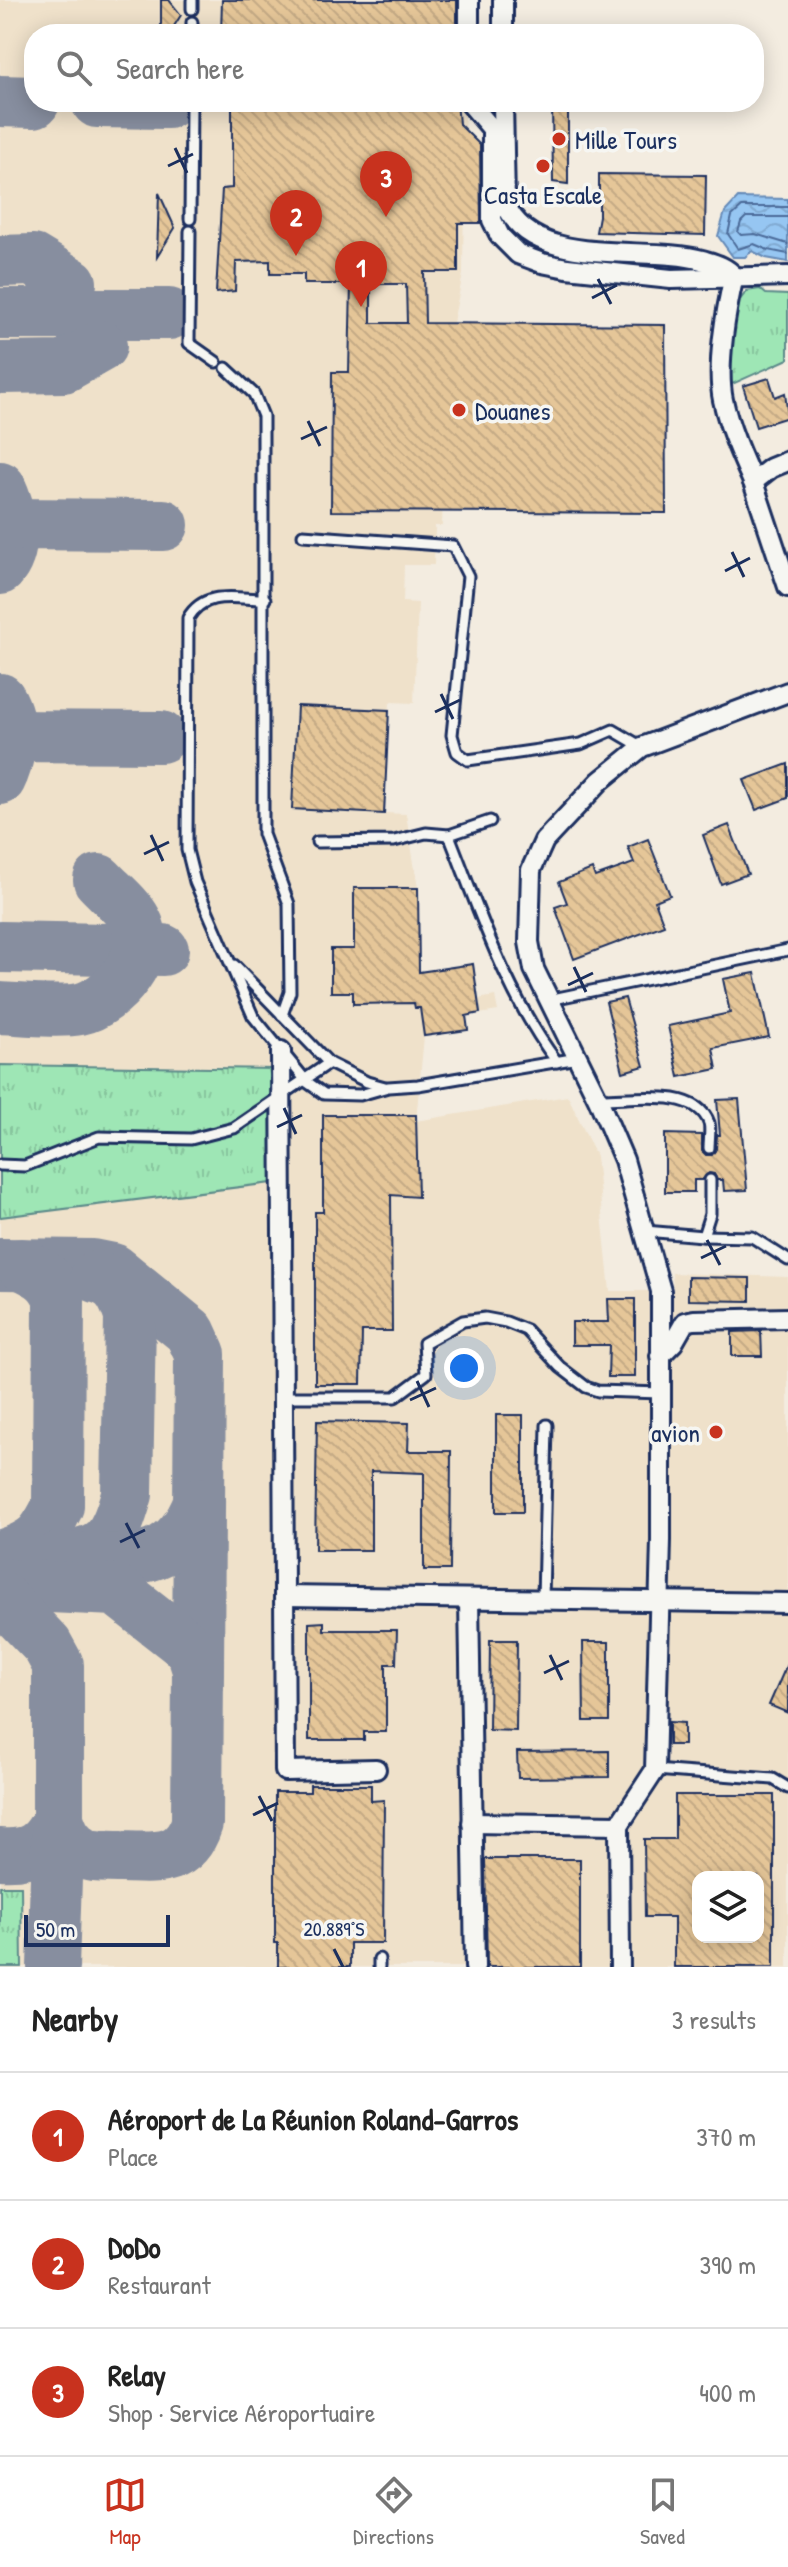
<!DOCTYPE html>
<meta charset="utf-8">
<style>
:root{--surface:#fff;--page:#f2f2f2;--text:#222;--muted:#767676;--line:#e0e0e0;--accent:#c8321e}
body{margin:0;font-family:"Patrick Hand",sans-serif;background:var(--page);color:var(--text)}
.controls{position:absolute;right:24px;bottom:24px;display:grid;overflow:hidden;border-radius:16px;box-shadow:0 4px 20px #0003}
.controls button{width:72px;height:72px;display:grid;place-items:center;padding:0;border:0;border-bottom:2px solid var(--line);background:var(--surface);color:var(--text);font:40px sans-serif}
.scale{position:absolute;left:24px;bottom:20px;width:146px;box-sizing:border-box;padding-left:8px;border:4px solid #1b2f5e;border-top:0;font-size:22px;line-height:28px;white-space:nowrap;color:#1b2f5e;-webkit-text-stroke:6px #f6f6f2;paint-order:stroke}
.you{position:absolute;left:464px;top:1368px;width:28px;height:28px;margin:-20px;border:6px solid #fff;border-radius:50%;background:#1a73e8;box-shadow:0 0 0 12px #1a73e833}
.badge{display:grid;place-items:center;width:52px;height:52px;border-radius:50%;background:var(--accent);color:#fff;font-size:26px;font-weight:700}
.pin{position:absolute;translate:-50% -66px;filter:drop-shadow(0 2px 4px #0008)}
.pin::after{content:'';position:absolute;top:42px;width:28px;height:24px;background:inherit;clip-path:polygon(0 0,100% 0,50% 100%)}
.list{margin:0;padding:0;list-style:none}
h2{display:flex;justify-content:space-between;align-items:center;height:104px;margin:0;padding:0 32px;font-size:34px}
h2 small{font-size:26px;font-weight:400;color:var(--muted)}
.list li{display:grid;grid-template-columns:52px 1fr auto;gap:24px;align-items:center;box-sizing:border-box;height:128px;padding:0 32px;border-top:2px solid var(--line)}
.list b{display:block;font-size:30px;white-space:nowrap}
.list p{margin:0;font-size:26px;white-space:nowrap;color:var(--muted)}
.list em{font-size:26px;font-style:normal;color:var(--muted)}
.icon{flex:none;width:44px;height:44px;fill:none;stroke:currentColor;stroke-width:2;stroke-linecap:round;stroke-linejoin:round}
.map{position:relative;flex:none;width:788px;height:1967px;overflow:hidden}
.search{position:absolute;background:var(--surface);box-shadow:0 4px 20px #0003;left:24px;right:24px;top:24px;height:88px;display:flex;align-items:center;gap:20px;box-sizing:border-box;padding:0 28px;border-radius:32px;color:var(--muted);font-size:30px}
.sheet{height:488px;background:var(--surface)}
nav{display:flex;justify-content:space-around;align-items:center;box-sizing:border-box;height:112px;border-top:2px solid var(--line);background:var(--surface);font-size:22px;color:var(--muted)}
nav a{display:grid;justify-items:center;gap:4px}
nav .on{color:var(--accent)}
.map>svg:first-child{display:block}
.built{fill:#efe1ca;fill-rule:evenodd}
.grass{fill:url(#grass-tufts);stroke:#5c8a8a;stroke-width:2}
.water{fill:url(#water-waves);stroke:#658ab7;stroke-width:2}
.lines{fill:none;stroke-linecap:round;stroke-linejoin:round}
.shore{stroke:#4c6b99;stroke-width:2}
.taxiway{stroke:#878e9f;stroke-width:52}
.building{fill:url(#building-back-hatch);stroke:#1b2f5e;stroke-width:2;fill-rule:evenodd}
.lane-casing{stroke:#1b2f5e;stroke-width:15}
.street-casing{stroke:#1b2f5e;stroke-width:24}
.lane{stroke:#f6f6f2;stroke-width:9}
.street{stroke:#f6f6f2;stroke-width:18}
.ticks{fill:none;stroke:#1b2f5e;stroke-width:3}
.poi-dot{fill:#c8321e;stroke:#f6f6f2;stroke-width:3}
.labels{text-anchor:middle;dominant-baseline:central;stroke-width:7;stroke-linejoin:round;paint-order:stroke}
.poi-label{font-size:26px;fill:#1b2f5e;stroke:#f6f6f2;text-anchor:start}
.ticks-label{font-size:20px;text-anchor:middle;fill:#1b2f5e;stroke:#f6f6f2;stroke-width:7;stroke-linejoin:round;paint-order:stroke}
</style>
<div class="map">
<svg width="788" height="1967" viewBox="0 0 788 1967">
<defs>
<pattern id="grass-tufts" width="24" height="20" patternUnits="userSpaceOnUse" patternTransform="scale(2)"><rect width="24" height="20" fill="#9ee6b5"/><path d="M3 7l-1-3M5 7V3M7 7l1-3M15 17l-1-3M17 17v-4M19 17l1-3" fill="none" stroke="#88c69e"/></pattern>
<pattern id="water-waves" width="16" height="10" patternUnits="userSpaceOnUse" patternTransform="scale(2)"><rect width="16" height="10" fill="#96c6f2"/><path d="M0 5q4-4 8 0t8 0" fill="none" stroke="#81aad2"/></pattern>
<pattern id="building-back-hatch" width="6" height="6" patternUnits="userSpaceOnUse" patternTransform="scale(2)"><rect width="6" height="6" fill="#e5c698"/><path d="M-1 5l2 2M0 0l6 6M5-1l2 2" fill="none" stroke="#c4aa85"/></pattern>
</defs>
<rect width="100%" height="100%" fill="#f3ece0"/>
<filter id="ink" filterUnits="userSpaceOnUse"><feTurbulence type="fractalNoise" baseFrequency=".0125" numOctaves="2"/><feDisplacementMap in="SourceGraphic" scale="16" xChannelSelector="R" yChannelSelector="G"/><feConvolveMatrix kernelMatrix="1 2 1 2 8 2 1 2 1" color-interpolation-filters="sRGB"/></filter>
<g filter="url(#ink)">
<!-- built -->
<path class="built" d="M 0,0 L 466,0 L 465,34 L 34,34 L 34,102 L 465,102 L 463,274 L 448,347 L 442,526 L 435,526 L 434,565 L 404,565 L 403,602 L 418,603 L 414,703 L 390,702 L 384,813 L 406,814 L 418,888 L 419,972 L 473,964 L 478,999 L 495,996 L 498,1011 L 466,1016 L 468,1030 L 424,1036 L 416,1121 L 568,1096 L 596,1156 L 610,1291 L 673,1291 L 672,1273 L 788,1277 L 788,1967 L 0,1967 ZM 698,1877 L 758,1877 L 758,1937 L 698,1937 Z"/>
<!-- grass -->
<g class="grass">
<polygon points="760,289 766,294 788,295 788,359 728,386 735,306 747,291"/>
<polygon points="0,1065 274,1069 288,1181 0,1217"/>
<polygon points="0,1886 21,1886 22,1967 0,1967"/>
</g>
<!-- water -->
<polygon class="water" points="738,198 788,199 788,262 766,258 752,251 745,257 733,257 718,236 725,212"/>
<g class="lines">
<!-- shore -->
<g class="shore">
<polyline points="788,207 742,207 732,216 728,234 738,249 754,244 768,250 788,254"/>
<polyline points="788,217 746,217 741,222 738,232 741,235 755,234 788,244"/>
</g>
<!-- taxiway -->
<g class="taxiway">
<polyline points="0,101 34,102"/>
<polyline points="97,102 167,103"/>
<polyline points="0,261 33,260 71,283"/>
<polyline points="0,314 169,314"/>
<polyline points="0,368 64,367 101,346"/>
<path d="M 0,487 C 11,510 19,548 0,569"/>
<polyline points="0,524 163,525"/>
<path d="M 0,699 C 14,723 12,755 0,779"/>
<polyline points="0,736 161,737"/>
<polyline points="0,947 163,950"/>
<path d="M 0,1008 C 22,1009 60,1013 80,1009 C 112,1002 154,954 136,921 C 128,906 110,892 99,880"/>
<polyline points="0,1264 93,1265 113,1269 190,1332 200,1354 198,1670"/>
<path d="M 0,1556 C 35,1545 42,1539 58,1506 L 59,1298 C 51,1278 40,1273 21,1264"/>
<path d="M 58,1558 C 106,1551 114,1541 127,1494 L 130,1316 C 123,1295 118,1283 96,1277"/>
<path d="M 69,1558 C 130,1559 173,1570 199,1503"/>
<path d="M 0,1583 L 6,1585 L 116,1590 L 185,1644 L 193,1654 L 198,1670 L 197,1823 C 184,1863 156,1858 120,1857 C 109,1856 93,1858 83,1853 C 68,1844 63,1835 58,1819"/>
<path d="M 0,1596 L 47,1645 L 58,1665 L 58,1819 C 45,1847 31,1856 0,1854"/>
<polyline points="53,1967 58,1819"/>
</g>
</g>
<!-- building -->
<g class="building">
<polygon points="161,0 169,0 181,15 169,34 161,34"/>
<polygon points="222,0 457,0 457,34 221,34"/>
<path d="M 232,102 L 457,102 L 459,124 L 480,145 L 481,223 L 458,223 L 458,272 L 424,272 L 425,323 L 665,325 L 666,513 L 331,511 L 332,372 L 349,372 L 351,284 L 304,284 L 304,274 L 270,274 L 270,261 L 236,262 L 235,291 L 216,293 L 222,189 L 232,188 ZM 371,284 L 406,284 L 407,323 L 371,323 Z"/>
<polygon points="552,102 568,102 568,184 553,182"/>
<polygon points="599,174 706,175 705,235 596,232 599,216"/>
<polygon points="159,193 175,228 157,257"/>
<polygon points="769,378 775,397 785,393 788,417 756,427 743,386"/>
<polygon points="297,706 389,710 384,814 292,809"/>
<polygon points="788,764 788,798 756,810 744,780"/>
<polygon points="729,825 748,874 721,884 703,835"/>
<polygon points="648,839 670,895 655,901 664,925 574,959 555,907 567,903 559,882 592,869 595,877 634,863 628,847"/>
<polygon points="354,888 418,888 419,972 473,964 480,1013 466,1016 468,1030 424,1036 420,1008 415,1008 414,1003 353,1004 353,992 331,992 331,949 354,949"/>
<polygon points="755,973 769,1037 713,1048 717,1069 679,1077 668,1026 730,1013 723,979"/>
<polygon points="625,998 644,1066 623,1072 606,1002"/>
<polygon points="739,1099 747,1190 724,1191 723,1180 717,1180 714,1174 709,1173 702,1180 694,1180 694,1192 665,1192 665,1134 702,1135 702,1151 706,1155 712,1155 716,1149 717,1135 720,1135 717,1100"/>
<polygon points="323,1115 416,1115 418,1197 391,1195 392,1331 362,1331 361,1384 315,1384 315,1212 323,1212"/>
<polygon points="688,1277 750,1278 750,1301 688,1300"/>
<polygon points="608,1299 635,1299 635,1377 608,1377 609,1345 572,1345 572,1322 609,1322"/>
<polygon points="761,1331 762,1356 732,1356 732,1332"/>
<rect x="496" y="1415" width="27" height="97"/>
<polygon points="317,1421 409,1423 408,1451 451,1451 450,1570 424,1570 424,1473 371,1471 371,1550 315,1550"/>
<polygon points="324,1622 324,1630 397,1630 396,1664 386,1664 386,1732 364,1732 364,1740 309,1740 309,1623"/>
<polygon points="490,1640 517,1640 516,1731 489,1730"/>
<polygon points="583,1642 609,1642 609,1721 584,1721"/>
<polygon points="788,1662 788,1713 769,1705"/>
<polygon points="669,1722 684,1723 684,1745 669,1745"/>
<polygon points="609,1751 609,1777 518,1778 517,1752"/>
<polygon points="310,1785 371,1785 371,1801 384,1800 383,1943 350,1943 350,1967 278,1967 278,1943 275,1943 275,1792 310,1792"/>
<path d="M 675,1795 L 774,1795 L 774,1967 L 674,1967 L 674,1917 L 645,1917 L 644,1839 L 675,1839 ZM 698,1877 L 758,1877 L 758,1937 L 698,1937 Z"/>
<polygon points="485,1859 580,1859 580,1967 487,1967"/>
</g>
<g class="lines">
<!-- lane casing -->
<g class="lane-casing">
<g id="lane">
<polyline points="192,9 192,0"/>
<polyline points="192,34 192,22"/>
<polyline points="190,219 191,102"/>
<polyline points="190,231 189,343 216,362"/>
<polyline points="226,368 254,394 263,416 263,834 289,904 290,992 282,1015"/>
<polyline points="303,535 453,546 468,576 452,735 457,752 468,760 581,744 613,730 642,747"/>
<path d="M 265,599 C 236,599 205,589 188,618 L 187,850 L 195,882 L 253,1016 L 307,1082 L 324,1094 L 360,1095 L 388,1087 L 418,1085 L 578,1058"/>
<path d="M 490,821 L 449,835 C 480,913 506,994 557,1062"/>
<polyline points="317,842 394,841 426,833 449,835"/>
<polyline points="234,965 329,1063 367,1082 385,1087"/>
<polyline points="548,1000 788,950"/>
<path d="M 599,1099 C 629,1100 696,1086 709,1123 C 711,1129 709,1141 709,1148"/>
<polyline points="0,1165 25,1166 99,1137 191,1139 234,1128 329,1063"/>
<polyline points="645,1231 703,1236 710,1214 710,1180"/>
<polyline points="703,1236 752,1237 788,1260"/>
<polyline points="284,1397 395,1397 426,1374 424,1343 463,1321 485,1318 506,1322 526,1330 560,1367 586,1387 598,1391 661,1393"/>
<polyline points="543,1600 547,1425"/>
<polyline points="655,1770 773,1779 788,1788"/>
<polyline points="379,1959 379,1967"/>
</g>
</g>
<!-- street casing -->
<g class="street-casing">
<g id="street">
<polyline points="469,0 469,34"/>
<polyline points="503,34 503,0"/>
<polyline points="469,102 492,129 492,220 500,236 518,254 542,263 567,268 671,279 788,276"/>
<path d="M 503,102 L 505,203 C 532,271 646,244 702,260 C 715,264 725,266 734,276"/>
<path d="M 734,276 C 726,310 716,366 723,400 C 729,428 741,455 753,482"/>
<polyline points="788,461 771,468 753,482 788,587"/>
<polyline points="281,1051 285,1771 376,1769"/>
<polyline points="660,1356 673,1343 685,1322 694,1320 788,1318"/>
<polyline points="284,1596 788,1603"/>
<polyline points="469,1600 475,1967"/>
<polyline points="472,1823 619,1825"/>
<polyline points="620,1967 619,1825 655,1770 661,1540 661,1291 624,1160 598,1099 534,969 529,942 531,870 544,841 600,781 642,747 788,692"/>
</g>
</g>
<!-- lane -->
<use href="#lane" class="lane"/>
<!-- street -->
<use href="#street" class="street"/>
</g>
</g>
<!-- ticks -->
<path class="ticks" d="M 175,148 L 187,173M 168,166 L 193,154M 598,279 L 611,304M 592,298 L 617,285M 308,421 L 320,446M 301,439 L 327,427M 732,552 L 744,577M 725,571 L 750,558M 441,694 L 453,719M 435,712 L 460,700M 151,835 L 163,861M 144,854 L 169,842M 574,967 L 586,992M 568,985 L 593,973M 284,1108 L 296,1134M 277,1127 L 302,1115M 707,1240 L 720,1265M 701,1258 L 726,1246M 417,1381 L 429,1407M 410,1400 L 436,1388M 126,1523 L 139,1548M 120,1542 L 145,1530M 550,1655 L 562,1680M 544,1673 L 569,1661M 259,1796 L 272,1821M 253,1815 L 278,1803M 334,1949 L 343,1967"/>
<!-- markers -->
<g class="poi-dot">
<circle cx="559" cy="139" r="8"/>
<circle cx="543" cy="166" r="8"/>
<circle cx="459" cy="410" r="8"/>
<circle cx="716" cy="1432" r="8"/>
</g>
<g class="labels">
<!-- poi labels -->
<g class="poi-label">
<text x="575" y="139">Mille Tours</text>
<text x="543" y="194" text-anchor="middle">Casta Escale</text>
<text x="475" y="410">Douanes</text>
<text x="700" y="1432" text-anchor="end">avion</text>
</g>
</g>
<g class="ticks-label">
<text x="334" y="1936">20.889°S</text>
</g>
</svg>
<div class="controls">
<button><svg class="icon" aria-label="layers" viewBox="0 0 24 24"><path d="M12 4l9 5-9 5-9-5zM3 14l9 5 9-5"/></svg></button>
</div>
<div class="scale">50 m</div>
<div class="you"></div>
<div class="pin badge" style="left:361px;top:307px">1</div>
<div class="pin badge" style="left:296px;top:256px">2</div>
<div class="pin badge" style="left:386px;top:217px">3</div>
<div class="search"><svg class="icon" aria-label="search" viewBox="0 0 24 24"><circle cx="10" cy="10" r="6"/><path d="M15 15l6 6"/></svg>Search here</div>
</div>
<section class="sheet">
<h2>Nearby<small>3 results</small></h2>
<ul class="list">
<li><span class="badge">1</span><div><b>Aéroport de La Réunion Roland-Garros</b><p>Place</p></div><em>370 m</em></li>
<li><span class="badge">2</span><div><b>DoDo</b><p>Restaurant</p></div><em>390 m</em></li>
<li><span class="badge">3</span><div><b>Relay</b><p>Shop · Service Aéroportuaire</p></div><em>400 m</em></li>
</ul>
</section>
<nav>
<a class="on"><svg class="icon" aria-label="map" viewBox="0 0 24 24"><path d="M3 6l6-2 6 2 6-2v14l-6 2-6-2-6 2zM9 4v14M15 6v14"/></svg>Map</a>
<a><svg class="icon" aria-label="directions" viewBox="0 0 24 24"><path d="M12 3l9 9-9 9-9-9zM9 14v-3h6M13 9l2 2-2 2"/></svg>Directions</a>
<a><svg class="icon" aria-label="saved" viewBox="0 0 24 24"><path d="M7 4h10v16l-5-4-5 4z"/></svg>Saved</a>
</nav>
